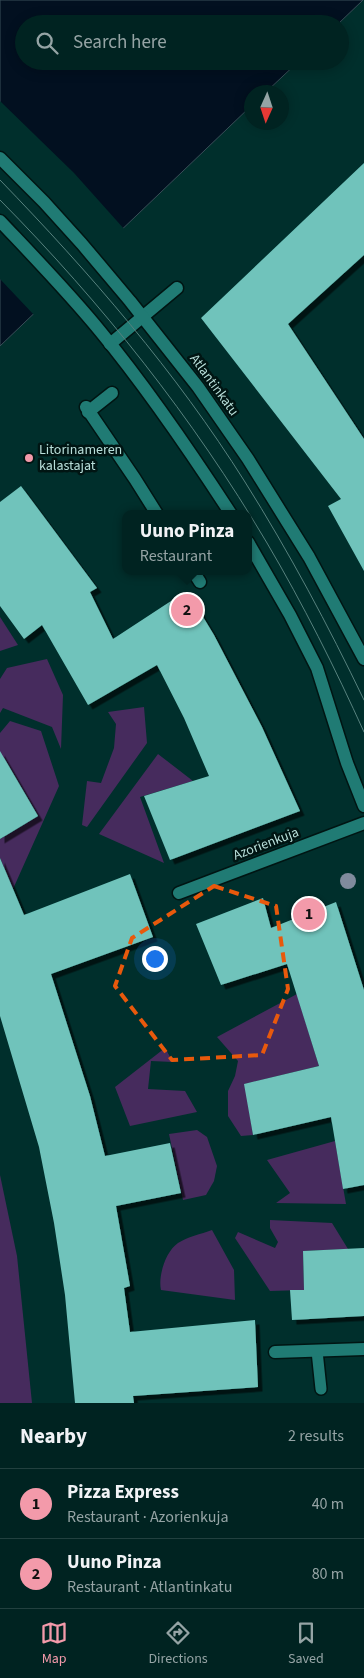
<!DOCTYPE html>
<meta charset="utf-8">
<style>
:root{--surface:#002321;--page:#0e2f2e;--text:#f1f3f6;--muted:#95a4a5;--line:#22403f;--accent:#f39aaa}
body{margin:0;font-family:"Source Sans 3",sans-serif;background:var(--page);color:var(--text)}
.compass{position:absolute;left:244px;top:85px;width:45px;height:45px;border-radius:50%;background:var(--surface);box-shadow:0 2px 12px #0003;rotate:183deg}
.you{position:absolute;left:154px;top:958px;width:18px;height:18px;margin:-12px;border:4px solid #fff;border-radius:50%;background:#1a73e8;box-shadow:0 0 0 8px #1a73e833}
.badge{display:grid;place-items:center;width:32px;height:32px;border-radius:50%;background:var(--accent);color:#111;font-size:16px;font-weight:700}
.pin{position:absolute;translate:-50% -50%;border:2px solid #fff;box-shadow:0 1px 5px #0006}
.popup{position:absolute;left:122px;top:510px;width:130px;height:65px;box-sizing:border-box;display:grid;place-content:center;border-radius:10px;background:var(--surface);filter:drop-shadow(0 1px 4px #0005);font-size:16px;white-space:nowrap;color:var(--muted)}
.popup b{font-size:19px;color:var(--text)}
.popup::after{content:'';position:absolute;left:50%;top:100%;margin-left:-10px;border:10px solid transparent;border-top-color:var(--surface)}
.list{margin:0;padding:0;list-style:none}
h2{display:flex;justify-content:space-between;align-items:center;height:65px;margin:0;padding:0 20px;font-size:21px}
h2 small{font-size:16px;font-weight:400;color:var(--muted)}
.list li{display:grid;grid-template-columns:32px 1fr auto;gap:15px;align-items:center;box-sizing:border-box;height:70px;padding:0 20px;border-top:1px solid var(--line)}
.list b{display:block;font-size:19px;white-space:nowrap}
.list p{margin:0;font-size:16px;white-space:nowrap;color:var(--muted)}
.list em{font-size:16px;font-style:normal;color:var(--muted)}
.icon{flex:none;width:28px;height:28px;fill:none;stroke:currentColor;stroke-width:2;stroke-linecap:round;stroke-linejoin:round}
.map{position:relative;flex:none;width:364px;height:1403px;overflow:hidden}
.search{position:absolute;background:var(--surface);box-shadow:0 2px 12px #0003;left:15px;right:15px;top:15px;height:55px;display:flex;align-items:center;gap:12px;box-sizing:border-box;padding:0 18px;border-radius:28px;color:var(--muted);font-size:19px}
.sheet{height:205px;background:var(--surface)}
nav{display:flex;justify-content:space-around;align-items:center;box-sizing:border-box;height:70px;border-top:1px solid var(--line);background:var(--surface);font-size:14px;color:var(--muted)}
nav a{display:grid;justify-items:center;gap:2px}
nav .on{color:var(--accent)}
.map>svg:first-child{display:block}
.green{fill:#462b5d}
.water{fill:#021020;stroke:#394e58}
.pier{fill:#002f2c}
.building{fill:#6fc3bb;filter:url(#shadow)}
.lines{fill:none;stroke-linecap:round;stroke-linejoin:round}
.lane-casing{stroke:#001513;stroke-width:14}
.street-casing{stroke:#001513;stroke-width:15}
.secondary-casing{stroke:#001513;stroke-width:15}
.lane{stroke:#207b74;stroke-width:11}
.street{stroke:#207b74;stroke-width:12}
.secondary{stroke:#207b74;stroke-width:12}
.tram{stroke:#57827e;stroke-width:1}
.tree{fill:#808b9d}
.marked{fill:none;stroke:#e8590c;stroke-width:4;stroke-dasharray:10 6;stroke-linejoin:round}
.poi-dot{fill:#f39aaa;stroke:#001513;stroke-width:2}
.labels{text-anchor:middle;dominant-baseline:central;stroke-width:5;stroke-linejoin:round;paint-order:stroke}
.street-label{font-size:14px;fill:#b8dfda;stroke:#001513}
.poi-label{font-size:14px;fill:#b8dfda;stroke:#001513;text-anchor:start}
</style>
<div class="map">
<svg width="364" height="1403" viewBox="0 0 364 1403">
<defs>
<filter id="shadow"><feDropShadow dx="4.5" dy="4.5" stdDeviation="0" flood-color="#0009"/></filter>
</defs>
<rect width="100%" height="100%" fill="#002f2c"/>
<!-- green -->
<g class="green">
<polygon points="0,617 18,645 0,651"/>
<polygon points="47,659 63,695 61,749 52,727 3,708 0,713 0,679 7,668"/>
<polygon points="144,707 147,743 87,827 82,825 87,781 101,783 114,748 116,724 108,712"/>
<polygon points="10,721 41,731 59,786 13,889 0,858 0,839 38,816 7,763 0,766 0,733"/>
<polygon points="158,754 193,781 140,797 164,863 99,834"/>
<polygon points="297,994 319,1066 245,1084 253,1135 241,1136 228,1116 228,1091 235,1076 238,1061 217,1037"/>
<polygon points="165,1048 173,1062 151,1061 148,1089 185,1091 197,1112 130,1126 115,1087"/>
<polygon points="197,1130 207,1137 217,1166 214,1181 206,1195 183,1200 169,1134"/>
<polygon points="335,1141 346,1204 276,1203 290,1193 267,1160"/>
<polygon points="0,1175 17,1256 32,1403 0,1403"/>
<polygon points="270,1220 332,1223 348,1249 303,1251 304,1290 270,1291 235,1238 238,1232 275,1248 278,1242 270,1228"/>
<path d="M 212,1230 L 234,1270 L 235,1300 L 161,1290 C 158,1277 165,1252 178,1243 C 187,1237 201,1234 212,1230 Z"/>
</g>
<!-- water -->
<polygon class="water" points="0,0 363,0 338,24 24,24 24,61 299,61 266,92 252,92 251,106 0,346"/>
<!-- pier -->
<polygon class="pier" points="0,101 74,173 125,230 35,316 0,279"/>
<!-- building -->
<g class="building">
<polygon points="364,163 364,255 288,324 364,439 364,571 328,506 341,499 201,318"/>
<polygon points="21,486 97,588 90,592 113,639 171,601 188,592 214,635 262,727 300,811 170,860 144,796 209,776 184,718 157,665 88,705 42,625 24,639 0,606 0,502"/>
<polygon points="0,751 38,816 0,839"/>
<polygon points="0,858 24,915 130,874 153,937 51,974 90,1096 105,1156 170,1143 181,1193 116,1206 130,1286 124,1288 130,1332 255,1320 258,1387 133,1396 134,1403 75,1403 65,1295 54,1223 39,1147 0,1016"/>
<polygon points="263,898 271,928 336,902 364,990 364,1185 343,1189 331,1117 253,1135 244,1084 319,1066 287,964 221,985 196,924"/>
<polygon points="364,1248 364,1316 292,1320 290,1290 304,1290 303,1251"/>
</g>
<g class="lines">
<!-- lane casing -->
<g class="lane-casing">
<polyline id="lane" points="317,1351 321,1389"/>
</g>
<!-- street casing -->
<g class="street-casing">
<g id="street">
<polyline points="110,344 177,288"/>
<polyline points="86,407 135,479 157,514"/>
<polyline points="88,412 112,393"/>
<polyline points="193,571 200,582"/>
<polyline points="179,893 364,823"/>
<polyline points="275,1352 364,1349"/>
</g>
</g>
<!-- secondary casing -->
<g class="secondary-casing">
<g id="secondary">
<polyline points="0,158 44,202 82,244 130,301 198,387 248,459 309,557 364,659"/>
<path d="M 0,221 C 34,257 69,293 100,331 C 148,389 190,451 231,514"/>
<polyline points="248,542 290,615 317,668 347,763 364,806"/>
</g>
</g>
<!-- lane -->
<use href="#lane" class="lane"/>
<!-- street -->
<use href="#street" class="street"/>
<!-- secondary -->
<use href="#secondary" class="secondary"/>
<!-- tram -->
<g class="tram">
<path d="M 0,180 C 90,273 176,372 245,482 C 289,552 328,625 364,700"/>
<path d="M 0,200 C 102,303 193,418 267,543 C 303,604 335,668 364,732"/>
</g>
</g>
<!-- trees -->
<circle class="tree" cx="348" cy="881" r="8"/>
<!-- marked area -->
<path class="marked" d="M 214,886 L 276,906 L 288,989 L 262,1055 L 172,1060 L 115,986 L 132,938 Z"/>
<!-- markers -->
<circle class="poi-dot" cx="29" cy="458" r="5"/>
<g class="labels">
<!-- street labels -->
<g class="street-label">
<text transform="translate(214 385) rotate(54)">Atlantinkatu</text>
<text transform="translate(266 844) rotate(-21)">Azorienkuja</text>
</g>
<!-- poi labels -->
<g class="poi-label">
<text x="39" y="450">Litorinameren<tspan x="39" dy="16">kalastajat</tspan></text>
</g>
</g>
</svg>
<svg class="compass" viewBox="-18 -18 36 36"><path d="M0-13l5 13h-10z" fill="#e53935"/><path d="M0 13l5-13h-10z" fill="#95a4a5"/></svg>
<div class="you"></div>
<div class="pin badge" style="left:309px;top:914px">1</div>
<div class="pin badge" style="left:187px;top:610px">2</div>
<div class="popup"><b>Uuno Pinza</b>Restaurant</div>
<div class="search"><svg class="icon" aria-label="search" viewBox="0 0 24 24"><circle cx="10" cy="10" r="6"/><path d="M15 15l6 6"/></svg>Search here</div>
</div>
<section class="sheet">
<h2>Nearby<small>2 results</small></h2>
<ul class="list">
<li><span class="badge">1</span><div><b>Pizza Express</b><p>Restaurant · Azorienkuja</p></div><em>40 m</em></li>
<li><span class="badge">2</span><div><b>Uuno Pinza</b><p>Restaurant · Atlantinkatu</p></div><em>80 m</em></li>
</ul>
</section>
<nav>
<a class="on"><svg class="icon" aria-label="map" viewBox="0 0 24 24"><path d="M3 6l6-2 6 2 6-2v14l-6 2-6-2-6 2zM9 4v14M15 6v14"/></svg>Map</a>
<a><svg class="icon" aria-label="directions" viewBox="0 0 24 24"><path d="M12 3l9 9-9 9-9-9zM9 14v-3h6M13 9l2 2-2 2"/></svg>Directions</a>
<a><svg class="icon" aria-label="saved" viewBox="0 0 24 24"><path d="M7 4h10v16l-5-4-5 4z"/></svg>Saved</a>
</nav>
